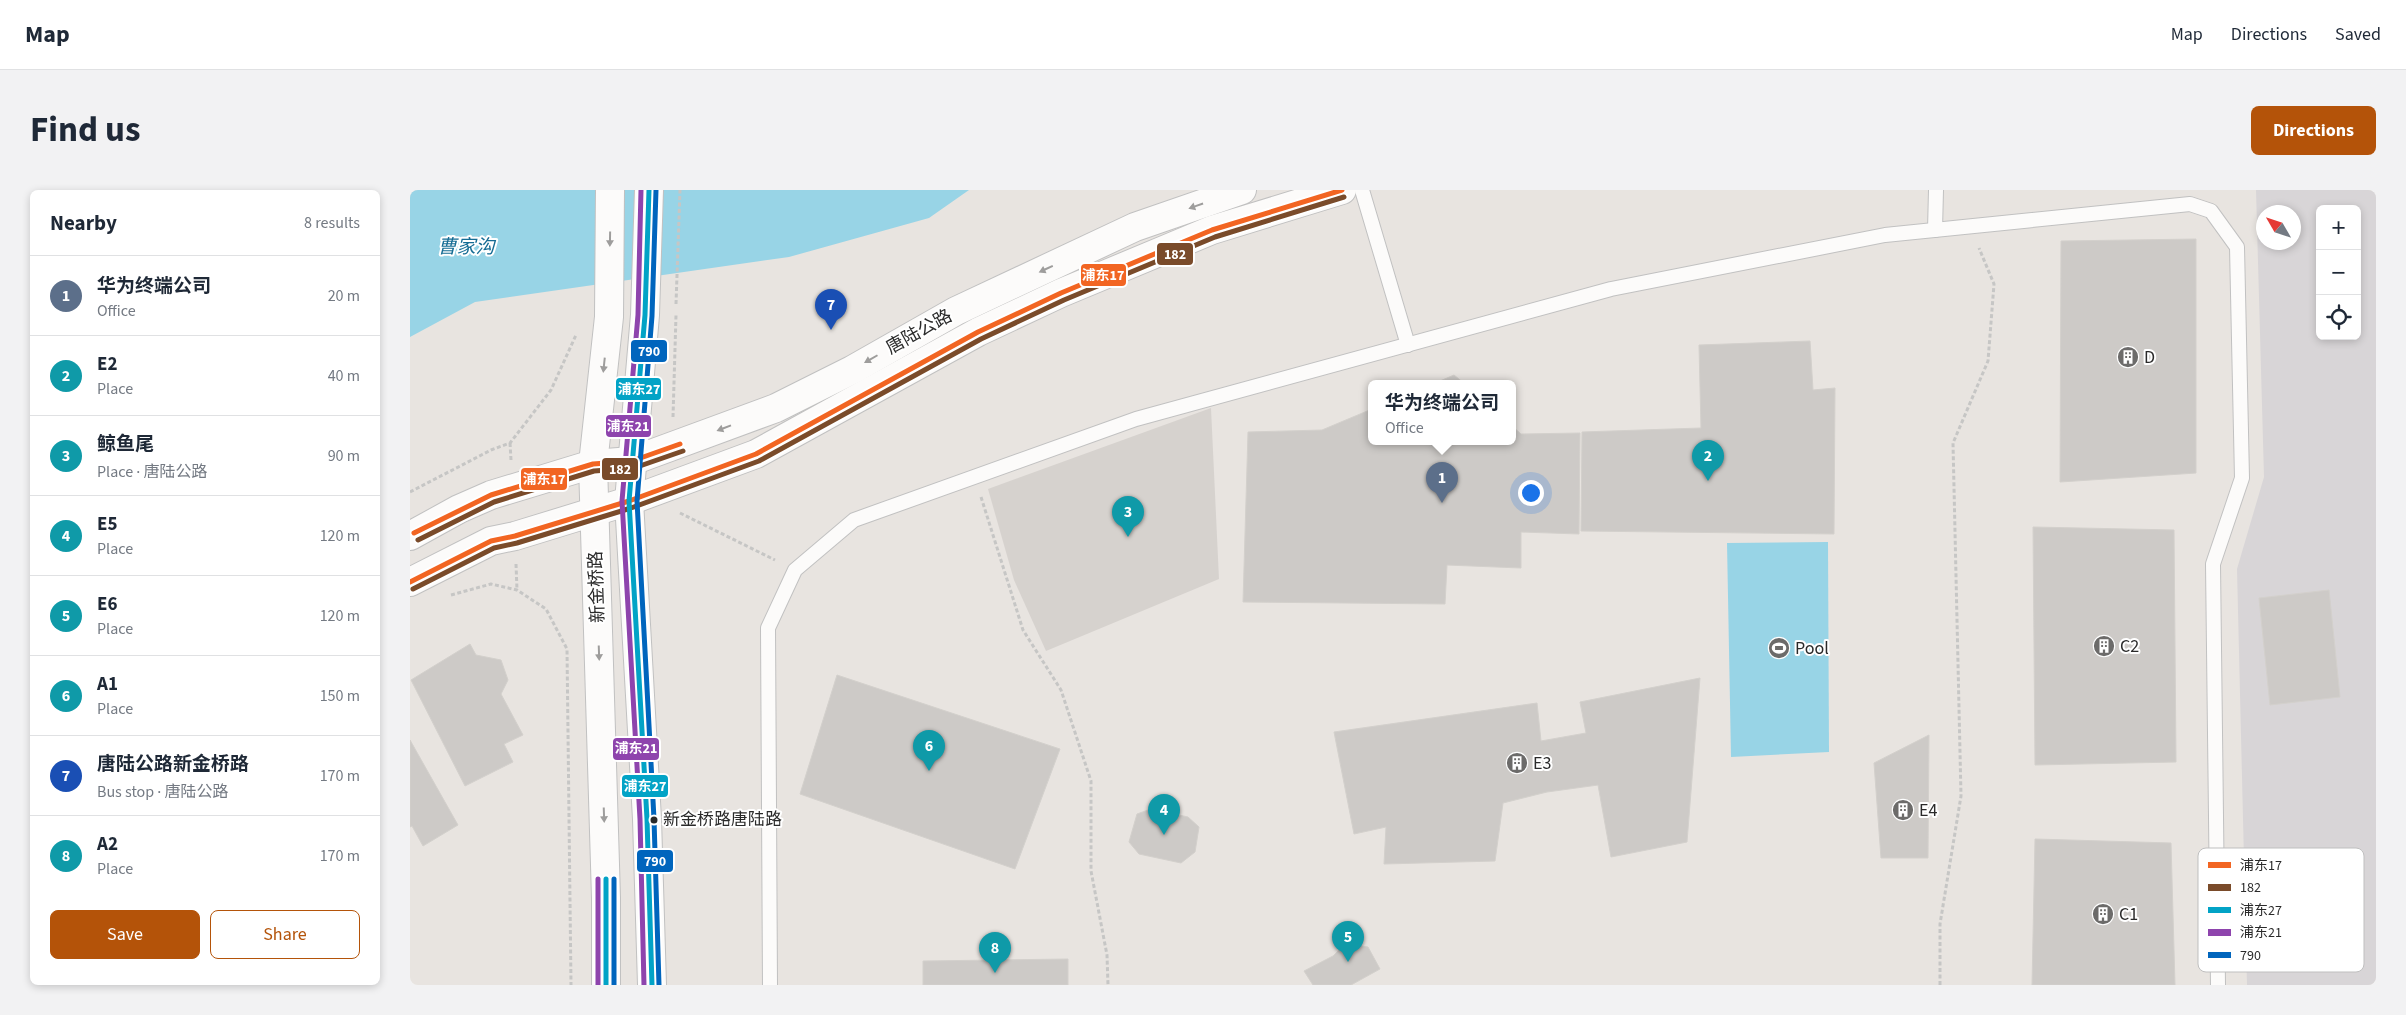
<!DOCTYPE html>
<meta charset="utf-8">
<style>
:root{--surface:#fff;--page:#f2f2f3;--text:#1f2937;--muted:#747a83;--line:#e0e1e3;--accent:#b45309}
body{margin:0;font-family:"Source Sans 3","Noto Sans SC",sans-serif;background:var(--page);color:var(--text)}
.controls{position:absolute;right:15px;top:15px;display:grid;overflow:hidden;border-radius:8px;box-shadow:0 2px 8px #0003}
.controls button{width:45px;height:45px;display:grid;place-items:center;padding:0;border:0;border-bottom:1px solid var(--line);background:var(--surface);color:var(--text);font:25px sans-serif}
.compass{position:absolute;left:1846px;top:15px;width:45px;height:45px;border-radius:50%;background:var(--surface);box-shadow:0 2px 8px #0003;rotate:309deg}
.you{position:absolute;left:1120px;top:302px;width:18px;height:18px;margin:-12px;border:4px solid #fff;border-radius:50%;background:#1a73e8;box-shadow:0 0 0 8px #1a73e833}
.badge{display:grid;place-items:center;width:32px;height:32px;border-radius:50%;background:var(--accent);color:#fff;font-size:16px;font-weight:700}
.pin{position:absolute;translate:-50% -41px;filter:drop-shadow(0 1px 2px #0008)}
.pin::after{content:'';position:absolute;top:26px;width:18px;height:15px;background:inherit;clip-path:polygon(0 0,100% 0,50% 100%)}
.popup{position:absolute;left:958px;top:190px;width:148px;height:65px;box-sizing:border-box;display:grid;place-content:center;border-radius:8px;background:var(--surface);filter:drop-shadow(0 1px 4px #0005);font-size:16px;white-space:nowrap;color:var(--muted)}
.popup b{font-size:19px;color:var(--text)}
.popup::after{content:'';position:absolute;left:50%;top:100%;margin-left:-10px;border:10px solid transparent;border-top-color:var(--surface)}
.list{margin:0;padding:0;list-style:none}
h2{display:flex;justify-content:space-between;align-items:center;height:65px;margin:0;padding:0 20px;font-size:21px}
h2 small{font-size:16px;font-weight:400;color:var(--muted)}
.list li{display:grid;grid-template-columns:32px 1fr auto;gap:15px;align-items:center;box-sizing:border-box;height:80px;padding:0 20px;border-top:1px solid var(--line)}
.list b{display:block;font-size:19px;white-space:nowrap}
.list p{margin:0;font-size:16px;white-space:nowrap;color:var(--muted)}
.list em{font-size:16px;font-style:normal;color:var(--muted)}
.actions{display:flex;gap:10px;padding:15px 20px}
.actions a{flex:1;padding:11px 0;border:1px solid var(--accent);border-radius:8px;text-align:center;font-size:18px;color:var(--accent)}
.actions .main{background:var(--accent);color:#fff}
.icon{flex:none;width:28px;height:28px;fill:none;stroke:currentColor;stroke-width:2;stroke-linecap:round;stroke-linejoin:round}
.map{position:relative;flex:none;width:1966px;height:795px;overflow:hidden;border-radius:8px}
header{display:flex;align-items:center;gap:30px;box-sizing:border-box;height:70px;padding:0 25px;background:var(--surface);border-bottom:1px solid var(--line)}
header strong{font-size:24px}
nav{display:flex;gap:28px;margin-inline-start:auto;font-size:18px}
.intro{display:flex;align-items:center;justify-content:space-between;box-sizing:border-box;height:120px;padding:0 30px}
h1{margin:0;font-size:35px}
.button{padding:12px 22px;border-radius:8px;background:var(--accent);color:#fff;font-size:18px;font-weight:700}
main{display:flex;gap:30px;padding:0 30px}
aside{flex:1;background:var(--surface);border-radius:8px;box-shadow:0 2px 8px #0003}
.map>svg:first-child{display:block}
.industrial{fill:#d8d5d7;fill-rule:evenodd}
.plaza{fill:#d6d2ce}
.water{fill:#98d4e6}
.building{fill:#cdcac7;stroke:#d3d0cc}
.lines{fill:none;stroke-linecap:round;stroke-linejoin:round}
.service-casing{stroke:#c1c1c1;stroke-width:16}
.tertiary-casing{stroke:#c1c1c1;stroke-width:30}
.secondary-casing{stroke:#c1c1c1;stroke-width:30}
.path{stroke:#c6c6c5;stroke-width:3;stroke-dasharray:4 2.5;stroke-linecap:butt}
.service{stroke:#fcfbfa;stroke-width:14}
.tertiary{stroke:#fcfbfa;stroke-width:28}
.secondary{stroke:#fcfbfa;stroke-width:28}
.bus-1-casing{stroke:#fff;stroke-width:9}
.bus-2-casing{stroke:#fff;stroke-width:9}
.bus-3-casing{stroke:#fff;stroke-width:9}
.bus-4-casing{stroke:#fff;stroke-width:9}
.bus-5-casing{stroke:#fff;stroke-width:9}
.bus-1{stroke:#f26522;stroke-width:5}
.bus-2{stroke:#7a4b2a;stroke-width:5}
.bus-3{stroke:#02a3c6;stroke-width:5}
.bus-4{stroke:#8e44ad;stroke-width:5}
.bus-5{stroke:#0065bd;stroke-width:5}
.oneway{fill:#9e9d9c}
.bus-dot{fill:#2a2a2a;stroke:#fff;stroke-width:2}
.labels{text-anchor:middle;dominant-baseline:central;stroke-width:4;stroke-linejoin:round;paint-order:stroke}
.bus-label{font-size:17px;fill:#2a2a2a;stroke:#fff;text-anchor:start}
.street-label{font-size:18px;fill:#2a2a2a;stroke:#fff}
.poi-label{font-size:18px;fill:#2a2a2a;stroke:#fff;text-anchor:start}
.water-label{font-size:19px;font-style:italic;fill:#156c94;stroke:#fff}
.key{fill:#fff;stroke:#bfbfbf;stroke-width:1}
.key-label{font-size:14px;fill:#2a2a2a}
.line-badge{stroke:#fff;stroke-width:2}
.badge-label{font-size:14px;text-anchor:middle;font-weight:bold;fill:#fff}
</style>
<header>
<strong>Map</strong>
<nav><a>Map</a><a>Directions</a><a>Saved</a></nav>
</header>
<div class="intro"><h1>Find us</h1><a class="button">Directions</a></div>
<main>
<aside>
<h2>Nearby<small>8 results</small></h2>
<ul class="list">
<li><span class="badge" style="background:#5c6f8a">1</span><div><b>华为终端公司</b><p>Office</p></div><em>20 m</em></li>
<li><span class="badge" style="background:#0f9aa8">2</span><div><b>E2</b><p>Place</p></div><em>40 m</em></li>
<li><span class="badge" style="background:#0f9aa8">3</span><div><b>鲸鱼尾</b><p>Place · 唐陆公路</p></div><em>90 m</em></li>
<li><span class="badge" style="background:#0f9aa8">4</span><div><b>E5</b><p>Place</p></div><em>120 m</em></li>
<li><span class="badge" style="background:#0f9aa8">5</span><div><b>E6</b><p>Place</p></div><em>120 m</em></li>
<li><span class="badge" style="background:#0f9aa8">6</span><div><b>A1</b><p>Place</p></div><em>150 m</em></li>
<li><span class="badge" style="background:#1a4fb4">7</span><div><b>唐陆公路新金桥路</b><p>Bus stop · 唐陆公路</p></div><em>170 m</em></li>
<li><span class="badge" style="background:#0f9aa8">8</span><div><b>A2</b><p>Place</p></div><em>170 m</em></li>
</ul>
<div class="actions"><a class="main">Save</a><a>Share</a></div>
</aside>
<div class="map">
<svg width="1966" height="795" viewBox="0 0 1966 795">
<rect width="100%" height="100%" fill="#e8e4e0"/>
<!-- industrial -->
<path class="industrial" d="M 1846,0 L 1966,0 L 1966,795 L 1837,795 L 1827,379 L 1854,287 ZM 1910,19 L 1947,19 L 1947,146 L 1910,146 ZM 1854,22 L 1884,22 L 1884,52 L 1854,52 Z"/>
<!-- plaza -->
<polygon class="plaza" points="801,218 809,389 636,461 604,390 578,299"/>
<!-- water -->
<g class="water">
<polygon points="0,0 559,0 519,28 379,67 65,112 0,147"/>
<polygon points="1418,352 1419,562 1321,567 1317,353"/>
</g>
<!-- building -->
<g class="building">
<polygon points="1786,49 1786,283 1650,292 1651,51"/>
<polygon points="1400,151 1403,200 1425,198 1424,344 1171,341 1172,242 1291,238 1289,155"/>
<polygon points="1044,185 1055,194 1023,194"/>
<polygon points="962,219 962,252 1102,252 1102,236 1111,244 1170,243 1169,344 1111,342 1111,378 1037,375 1035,414 833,412 838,242 912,240"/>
<polygon points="1623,337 1764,340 1766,572 1625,575"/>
<polygon points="1919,400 1930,507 1860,515 1849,408"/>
<polygon points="60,454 66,465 91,470 98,490 91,504 113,545 94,554 103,572 55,596 1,490"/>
<polygon points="427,485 650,559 605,679 390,604"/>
<polygon points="1290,488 1277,652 1201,667 1188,595 1137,602 1093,613 1085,671 974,674 976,637 944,644 924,542 1127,513 1131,551 1176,543 1170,512"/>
<polygon points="1519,545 1518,668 1471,668 1464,573"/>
<polygon points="0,550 48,635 13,656 2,636 0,637"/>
<polygon points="741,619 778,627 789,637 785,662 771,673 729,664 719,652 727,624"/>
<polygon points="1625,649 1761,653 1765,795 1622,795"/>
<polygon points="945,755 958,757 970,779 941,795 903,795 894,781 923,766 933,756"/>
<polygon points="658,769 658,795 513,795 513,771"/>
</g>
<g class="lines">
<!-- service casing -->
<g class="service-casing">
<g id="service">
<polyline points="952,0 998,155"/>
<polyline points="1525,40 1526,0"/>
<polyline points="360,795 358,438 385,380 444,330 726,229 1201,99 1475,45 1780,14 1801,21 1827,57 1832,288 1803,374 1808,795"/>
</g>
</g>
<!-- tertiary casing -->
<g class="tertiary-casing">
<g id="tertiary">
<polyline points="239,0 235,125 219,311 237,629 242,795"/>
<polyline points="196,795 196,708 183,274 199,127 200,0"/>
</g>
</g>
<!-- secondary casing -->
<g class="secondary-casing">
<g id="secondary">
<polyline points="0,346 49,319 81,305 183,274 222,271 366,218 442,180 546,121 725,37 832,0"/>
<polyline points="0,392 81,351 105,346 219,311 346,264 568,142 651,103 802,40 932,0"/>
</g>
</g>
<!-- path -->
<g class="path">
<polyline points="266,114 270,0"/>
<polyline points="263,227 266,125"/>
<polyline points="100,253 101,270"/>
<polyline points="0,302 81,260 100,253 141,200 166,145"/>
<polyline points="571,307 613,440 651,500 681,591 681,681 697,765 698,795"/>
<polyline points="270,323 365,370"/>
<polyline points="106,374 107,400"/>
<polyline points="41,405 81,394 107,400 136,419 157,459 161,795"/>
<polyline points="1530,795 1530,734 1551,606 1543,253 1578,171 1584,94 1569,58"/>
</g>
<!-- service -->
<use href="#service" class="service"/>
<!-- tertiary -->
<use href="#tertiary" class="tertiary"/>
<!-- secondary -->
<use href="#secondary" class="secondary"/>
<!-- bus-1 casing -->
<g class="bus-1-casing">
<g id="bus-1">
<polyline points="4,343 81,305 183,274 222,271 270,254"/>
<polyline points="0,392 81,351 105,346 219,311 346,264 568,142 651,103 802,40 932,0"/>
</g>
</g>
<!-- bus-2 casing -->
<g class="bus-2-casing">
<g id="bus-2">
<polyline points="8,350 84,312 184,281 224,278 273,261"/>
<polyline points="3,399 84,358 107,353 221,318 349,271 571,149 654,110 805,47 934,7"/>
</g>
</g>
<!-- bus-3 casing -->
<g class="bus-3-casing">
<g id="bus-3">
<polyline points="239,0 235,125 219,311 237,629 242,795"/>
<polyline points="196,689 196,795"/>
</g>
</g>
<!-- bus-4 casing -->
<g class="bus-4-casing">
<g id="bus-4">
<polyline points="231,0 228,125 212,311 230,629 234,795"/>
<polyline points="188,689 188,795"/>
</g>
</g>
<!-- bus-5 casing -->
<g class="bus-5-casing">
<g id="bus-5">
<polyline points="246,0 242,126 227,311 244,629 249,795"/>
<polyline points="204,689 204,795"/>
</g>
</g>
<!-- bus-1 -->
<use href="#bus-1" class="bus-1"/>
<!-- bus-2 -->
<use href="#bus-2" class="bus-2"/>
<!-- bus-3 -->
<use href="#bus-3" class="bus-3"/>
<!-- bus-4 -->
<use href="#bus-4" class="bus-4"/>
<!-- bus-5 -->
<use href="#bus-5" class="bus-5"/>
</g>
<!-- one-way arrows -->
<defs><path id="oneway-solid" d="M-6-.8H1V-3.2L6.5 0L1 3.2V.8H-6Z" transform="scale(1.25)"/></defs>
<g class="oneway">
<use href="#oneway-solid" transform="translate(786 16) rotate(161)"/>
<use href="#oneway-solid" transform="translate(200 49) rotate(91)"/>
<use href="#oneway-solid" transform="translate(636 79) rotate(155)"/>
<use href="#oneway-solid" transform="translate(461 169) rotate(150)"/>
<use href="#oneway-solid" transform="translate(194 175) rotate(96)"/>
<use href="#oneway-solid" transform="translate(314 238) rotate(159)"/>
<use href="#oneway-solid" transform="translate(189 463) rotate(88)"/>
<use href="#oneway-solid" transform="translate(194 625) rotate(88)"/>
</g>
<!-- icons -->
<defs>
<g id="building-disc" transform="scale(1.125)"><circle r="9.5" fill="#6c6b6a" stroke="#fff"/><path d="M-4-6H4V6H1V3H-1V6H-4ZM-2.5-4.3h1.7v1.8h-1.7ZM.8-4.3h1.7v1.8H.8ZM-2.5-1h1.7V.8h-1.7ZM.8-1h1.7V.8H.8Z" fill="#fff"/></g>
<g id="stadium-disc" transform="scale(1.125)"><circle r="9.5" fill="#6c6b6a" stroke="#fff"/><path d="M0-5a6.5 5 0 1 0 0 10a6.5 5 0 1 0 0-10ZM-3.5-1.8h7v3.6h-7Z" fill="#fff"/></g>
</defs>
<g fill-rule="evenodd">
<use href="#building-disc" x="1718" y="167"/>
<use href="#building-disc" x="1694" y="456"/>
<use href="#stadium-disc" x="1369" y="458"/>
<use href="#building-disc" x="1107" y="573"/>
<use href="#building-disc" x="1493" y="620"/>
<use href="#building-disc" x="1693" y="724"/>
</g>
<!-- markers -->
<circle class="bus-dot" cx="244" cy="630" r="4.5"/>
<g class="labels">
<!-- bus labels -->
<g class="bus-label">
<text x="253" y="630">新金桥路唐陆路</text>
</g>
<!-- street labels -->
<g class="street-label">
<text transform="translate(509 142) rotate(-29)">唐陆公路</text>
<text transform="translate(187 397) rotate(-92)">新金桥路</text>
</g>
<!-- poi labels -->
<g class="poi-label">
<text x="1734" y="167">D</text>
<text x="1710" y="456">C2</text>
<text x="1385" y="458">Pool</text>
<text x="1123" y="573">E3</text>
<text x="1509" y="620">E4</text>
<text x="1709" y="724">C1</text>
</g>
<!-- water labels -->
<g class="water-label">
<text x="56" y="57">曹家沟</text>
</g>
</g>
<!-- legend -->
<rect x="1788" y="658" width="166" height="124" rx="8" class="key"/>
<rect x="1798" y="672" width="23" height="6" fill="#f26522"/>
<rect x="1798" y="694" width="23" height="7" fill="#7a4b2a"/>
<rect x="1798" y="717" width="23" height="6" fill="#02a3c6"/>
<rect x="1798" y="739" width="23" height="7" fill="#8e44ad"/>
<rect x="1798" y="762" width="23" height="6" fill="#0065bd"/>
<g class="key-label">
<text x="1830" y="680">浦东17</text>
<text x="1830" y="702">182</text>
<text x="1830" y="725">浦东27</text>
<text x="1830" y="747">浦东21</text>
<text x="1830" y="770">790</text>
</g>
<g class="line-badge">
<rect x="746" y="52" width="38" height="24" rx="5" fill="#7a4b2a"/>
<rect x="670" y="73" width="47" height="24" rx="5" fill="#f26522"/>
<rect x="220" y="149" width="38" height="24" rx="5" fill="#0065bd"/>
<rect x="205" y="187" width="47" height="24" rx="5" fill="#02a3c6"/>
<rect x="195" y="224" width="47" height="24" rx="5" fill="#8e44ad"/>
<rect x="191" y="267" width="38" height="24" rx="5" fill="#7a4b2a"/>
<rect x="110" y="277" width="48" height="24" rx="5" fill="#f26522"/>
<rect x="202" y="547" width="48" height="24" rx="5" fill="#8e44ad"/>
<rect x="211" y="584" width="48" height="24" rx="5" fill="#02a3c6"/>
<rect x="226" y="659" width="38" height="24" rx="5" fill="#0065bd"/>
</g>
<g class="badge-label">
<text x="765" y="69">182</text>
<text x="693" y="90">浦东17</text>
<text x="239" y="166">790</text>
<text x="229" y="204">浦东27</text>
<text x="218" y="241">浦东21</text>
<text x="210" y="284">182</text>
<text x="134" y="294">浦东17</text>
<text x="226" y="563">浦东21</text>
<text x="235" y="601">浦东27</text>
<text x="245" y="676">790</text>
</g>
</svg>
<div class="controls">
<button>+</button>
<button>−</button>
<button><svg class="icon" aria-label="locate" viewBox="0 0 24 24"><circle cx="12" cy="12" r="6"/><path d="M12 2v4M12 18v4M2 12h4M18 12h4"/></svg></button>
</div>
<svg class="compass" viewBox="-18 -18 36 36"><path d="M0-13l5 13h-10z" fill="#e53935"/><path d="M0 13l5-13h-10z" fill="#747a83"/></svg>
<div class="you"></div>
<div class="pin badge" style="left:1032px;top:313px;background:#5c6f8a">1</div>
<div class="popup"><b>华为终端公司</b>Office</div>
<div class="pin badge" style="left:1298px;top:291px;background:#0f9aa8">2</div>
<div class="pin badge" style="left:718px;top:347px;background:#0f9aa8">3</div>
<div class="pin badge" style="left:754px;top:645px;background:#0f9aa8">4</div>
<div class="pin badge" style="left:938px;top:772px;background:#0f9aa8">5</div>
<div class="pin badge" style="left:519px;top:581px;background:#0f9aa8">6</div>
<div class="pin badge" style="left:421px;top:140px;background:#1a4fb4">7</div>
<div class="pin badge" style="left:585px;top:783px;background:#0f9aa8">8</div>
</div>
</main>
